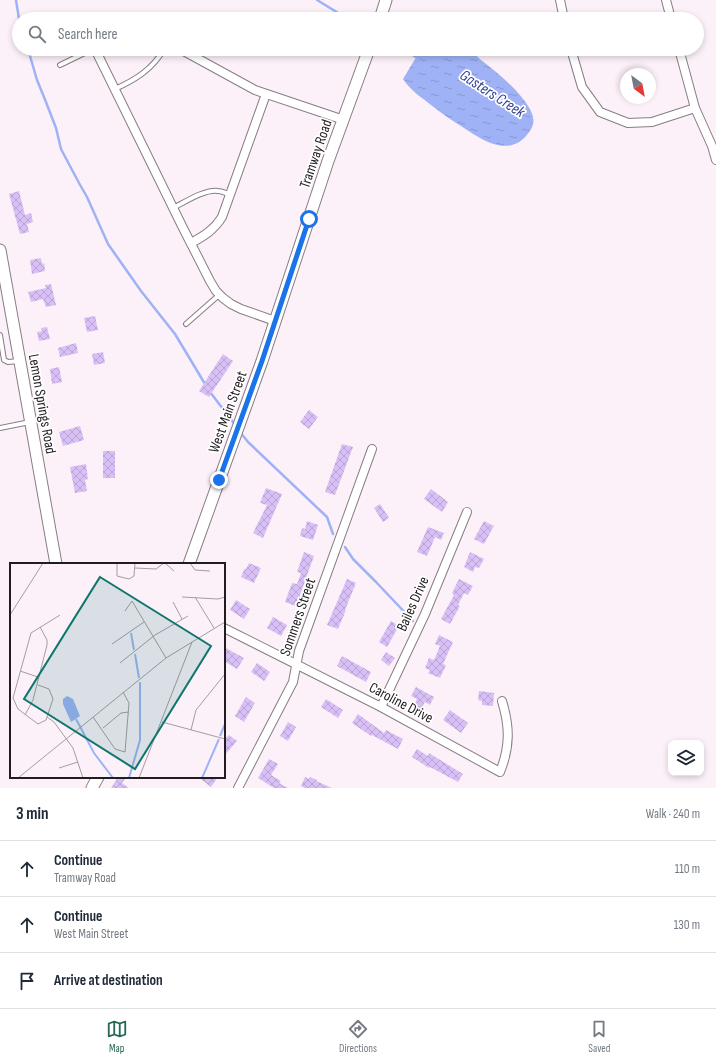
<!DOCTYPE html>
<meta charset="utf-8">
<style>
:root{--surface:#fff;--page:#f6f6f7;--text:#1f2937;--muted:#747a83;--line:#e0e1e3;--accent:#266756}
body{margin:0;font-family:"Sofia Sans Condensed",sans-serif;background:var(--page);color:var(--text)}
.controls{position:absolute;right:12px;bottom:12px;display:grid;overflow:hidden;border-radius:8px;box-shadow:0 2px 6px #0003}
.controls button{width:36px;height:36px;display:grid;place-items:center;padding:0;border:0;border-bottom:1px solid var(--line);background:var(--surface);color:var(--text);font:20px sans-serif}
.compass{position:absolute;left:620px;top:68px;width:36px;height:36px;border-radius:50%;background:var(--surface);box-shadow:0 2px 6px #0003;rotate:148deg}
.stop{position:absolute;width:12px;height:12px;margin:-9px;border:3px solid #1a73e8;border-radius:50%;background:#fff}
.stop.end{background:#1a73e8;border-color:#fff;box-shadow:0 1px 4px #0008}
.list{margin:0;padding:0;list-style:none}
h2{display:flex;justify-content:space-between;align-items:center;height:52px;margin:0;padding:0 16px;font-size:17px}
h2 small{font-size:13px;font-weight:400;color:var(--muted)}
.list li{display:grid;grid-template-columns:26px 1fr auto;gap:12px;align-items:center;box-sizing:border-box;height:56px;padding:0 16px;border-top:1px solid var(--line)}
.list b{display:block;font-size:15px;white-space:nowrap}
.list p{margin:0;font-size:13px;white-space:nowrap;color:var(--muted)}
.list em{font-size:13px;font-style:normal;color:var(--muted)}
.icon{flex:none;width:22px;height:22px;fill:none;stroke:currentColor;stroke-width:2;stroke-linecap:round;stroke-linejoin:round}
.map{position:relative;flex:none;width:716px;height:788px;overflow:hidden}
.search{position:absolute;background:var(--surface);box-shadow:0 2px 6px #0003;left:12px;right:12px;top:12px;height:44px;display:flex;align-items:center;gap:10px;box-sizing:border-box;padding:0 14px;border-radius:22px;color:var(--muted);font-size:15px}
.sheet{height:220px;background:var(--surface)}
nav{display:flex;justify-content:space-around;align-items:center;box-sizing:border-box;height:56px;border-top:1px solid var(--line);background:var(--surface);font-size:11px;color:var(--muted)}
nav a{display:grid;justify-items:center;gap:2px}
nav .on{color:var(--accent)}
.map>svg:first-child{display:block}
.water{fill:url(#water-ripples)}
.lines{fill:none;stroke-linecap:round;stroke-linejoin:round}
.stream{stroke:#9fb2f6;stroke-width:2.5}
.building{fill:url(#building-cross-hatch)}
.lane-casing{stroke:#877d84;stroke-width:6}
.street-casing{stroke:#877d84;stroke-width:10}
.secondary-casing{stroke:#877d84;stroke-width:13}
.lane{stroke:#fff;stroke-width:4}
.street{stroke:#fff;stroke-width:8}
.secondary{stroke:#fff;stroke-width:11}
.route{stroke:#1a73e8;stroke-width:5}
.labels{text-anchor:middle;dominant-baseline:central;stroke-width:3.5;stroke-linejoin:round;paint-order:stroke}
.street-label{font-size:15px;fill:#201c1f;stroke:#fff}
.water-label{font-size:16px;font-style:italic;fill:#344291;stroke:#fff}
.inset-river{fill:none;stroke:#9fb2f6;stroke-width:2}
.inset-road{fill:none;stroke:#a59ca2;stroke-width:1}
.view{fill:#0f766e;fill-opacity:0.15;stroke:#0f766e;stroke-width:2}
.inset-edge{fill:none;stroke:#201c1f;stroke-width:2}
</style>
<div class="map">
<svg width="716" height="788" viewBox="0 0 716 788">
<defs>
<pattern id="water-ripples" width="26" height="14" patternUnits="userSpaceOnUse"><rect width="26" height="14" fill="#9fb2f6"/><path d="M2 4q2-2 4 0t4 0M15 11q2-2 4 0t4 0" fill="none" stroke="#8998d2"/></pattern>
<pattern id="building-cross-hatch" width="8" height="8" patternUnits="userSpaceOnUse"><rect width="8" height="8" fill="#d8c0f7"/><path d="M0 0l8 8M0 8l8-8" fill="none" stroke="#b9a4d3"/></pattern>
</defs>
<rect width="100%" height="100%" fill="#fdf1f9"/>
<!-- water -->
<path class="water" d="M 421,49 C 432,49 444,49 455,49 C 458,49 463,48 467,49 C 472,51 477,56 481,60 C 499,74 518,89 530,109 C 531,112 533,115 533,118 C 535,125 530,131 526,136 C 507,158 479,138 461,126 C 451,120 441,113 431,105 C 421,97 410,90 403,79 Z"/>
<g class="lines">
<!-- stream -->
<g class="stream">
<polyline points="16,0 19,19"/>
<polyline points="317,0 348,19"/>
<polyline points="28,49 37,80 44,97 56,128 61,149 79,183 87,197 108,244 141,291 175,334 205,384"/>
<polyline points="403,49 419,59"/>
<polyline points="210,392 236,426"/>
<polyline points="240,432 248,442 327,517 333,534"/>
<polyline points="345,547 353,559 376,582 413,621"/>
</g>
</g>
<!-- building -->
<g class="building">
<polygon points="19,191 25,215 31,213 33,222 27,224 29,232 20,234 9,194"/>
<polygon points="41,258 42,264 44,263 45,271 32,274 30,260"/>
<polygon points="51,284 56,305 46,307 43,299 31,302 28,292 46,288 45,285"/>
<polygon points="95,316 98,330 87,332 84,318"/>
<polygon points="47,327 50,339 39,341 37,332 42,331 41,328"/>
<polygon points="76,343 78,353 60,357 58,348"/>
<polygon points="103,352 105,363 94,365 92,354"/>
<polygon points="223,354 233,361 209,397 199,391"/>
<polygon points="59,367 62,382 52,384 50,369"/>
<polygon points="309,410 318,417 309,429 300,422"/>
<polygon points="80,426 84,440 63,446 59,432"/>
<polygon points="342,444 353,447 335,495 325,492"/>
<rect x="103" y="451" width="12" height="27"/>
<polygon points="86,464 88,479 85,480 87,491 75,493 70,467"/>
<polygon points="266,488 282,494 263,538 253,533 267,505 260,503"/>
<polygon points="431,489 448,502 442,512 424,499"/>
<polygon points="380,504 389,518 383,522 374,508"/>
<polygon points="307,521 318,525 313,540 300,536 302,528 305,529"/>
<polygon points="484,521 494,526 484,544 474,539"/>
<polygon points="428,527 444,533 441,540 435,537 427,556 417,552"/>
<polygon points="304,552 314,556 296,606 285,602 292,583 297,584 301,573 297,572"/>
<polygon points="470,552 484,559 479,568 475,567 473,572 464,567"/>
<polygon points="249,563 261,568 254,583 241,577 245,568 246,569"/>
<polygon points="347,579 356,583 345,610 346,610 338,629 327,625"/>
<polygon points="459,579 473,586 468,595 464,593 458,605 460,606 450,624 441,619 454,595 452,593"/>
<polygon points="236,600 250,609 244,619 230,610"/>
<polygon points="273,617 287,625 281,636 267,628"/>
<polygon points="391,621 399,626 387,647 379,642"/>
<polygon points="439,635 453,642 443,664 446,665 440,678 428,673 430,670 425,668 429,658 434,660 440,646 435,644"/>
<polygon points="224,647 244,658 237,669 224,661"/>
<polygon points="386,652 395,658 389,666 381,660"/>
<polygon points="342,656 371,672 366,682 337,666"/>
<polygon points="257,663 270,672 264,681 251,672"/>
<polygon points="416,687 434,697 430,705 425,702 419,712 412,709 417,699 411,696"/>
<polygon points="479,691 494,693 493,706 482,705 482,701 478,700"/>
<polygon points="246,697 255,703 244,722 235,716"/>
<polygon points="326,699 343,710 338,718 321,707"/>
<polygon points="450,710 468,723 461,733 443,720"/>
<polygon points="358,714 384,733 386,730 403,739 398,749 372,735 371,736 352,723"/>
<polygon points="288,722 296,727 288,741 280,736"/>
<polygon points="229,735 237,741 224,756 224,740"/>
<polygon points="417,749 428,756 429,753 463,774 458,782 430,767 429,768 412,757"/>
<polygon points="269,759 278,764 271,775 281,781 279,783 288,788 274,788 258,778"/>
<polygon points="118,777 126,777 122,783 129,788 111,788"/>
<polygon points="198,777 218,777 211,787"/>
<polygon points="305,777 309,779 310,777 317,780 316,781 332,788 305,788 301,786"/>
</g>
<g class="lines">
<!-- lane casing -->
<g class="lane-casing">
<g id="lane">
<polyline points="60,65 93,49"/>
<path d="M 115,89 C 135,80 153,69 164,49"/>
<path d="M 173,208 C 185,202 205,189 218,191 C 222,191 226,193 230,195"/>
<polyline points="186,324 219,295"/>
<polyline points="0,335 4,360 8,362 19,361"/>
<polyline points="0,428 30,422"/>
</g>
</g>
<!-- street casing -->
<g class="street-casing">
<g id="street">
<polyline points="560,0 564,19"/>
<polyline points="666,0 671,19"/>
<polyline points="95,49 182,226 210,281 216,291 223,298 231,304 241,309 275,321"/>
<polyline points="180,49 255,90 344,120"/>
<polyline points="571,49 582,87 600,112 628,123 652,122 695,108"/>
<polyline points="679,49 695,108 712,146 716,160"/>
<path d="M 191,243 C 204,236 214,230 222,217 L 266,94"/>
<path d="M 224,628 L 381,707 L 500,772 C 510,747 510,727 502,701"/>
<polyline points="381,707 425,614 467,512"/>
<polyline points="238,788 293,682 299,651 372,449"/>
</g>
</g>
<!-- secondary casing -->
<g class="secondary-casing">
<g id="secondary">
<polyline points="380,19 386,0"/>
<polyline points="0,250 56,564"/>
<polyline points="189,564 262,361 328,161 369,49"/>
<polyline points="92,788 98,777"/>
</g>
</g>
<!-- lane -->
<use href="#lane" class="lane"/>
<!-- street -->
<use href="#street" class="street"/>
<!-- secondary -->
<use href="#secondary" class="secondary"/>
</g>
<g class="lines">
<!-- route -->
<polyline class="route" points="219,480 262,361 309,219"/>
</g>
<g class="labels">
<!-- street labels -->
<g class="street-label">
<text transform="translate(316 154) rotate(-71)">Tramway Road</text>
<text transform="translate(42 404) rotate(80)">Lemon Springs Road</text>
<text transform="translate(228 412) rotate(-70)">West Main Street</text>
<text transform="translate(413 604) rotate(-66)">Bailes Drive</text>
<text transform="translate(298 617) rotate(-71)">Sommers Street</text>
<text transform="translate(401 703) rotate(28)">Caroline Drive</text>
</g>
<!-- water labels -->
<g class="water-label">
<text transform="translate(492 94) rotate(33)">Gasters Creek</text>
</g>
</g>
<!-- overview -->
<g transform="translate(10 563)">
<rect width="215" height="215" fill="#fdf1f9"/>
<path d="M 57,133 L 63,136 L 70,153 L 61,159 L 53,141 L 53,136 Z" fill="#9fb2f6"/>
<path class="inset-river" d="M 121,70 L 124,87M 125,91 L 129,115M 66,156 L 84,190 L 103,215M 210,173 L 215,161M 119,215 L 130,177 L 130,119M 192,215 L 209,176"/>
<path class="inset-road" d="M 107,0 L 107,13 L 119,16 L 124,13 L 125,0M 155,0 L 164,8M 180,0 L 185,7 L 200,8M 125,5 L 146,6 L 154,0M 172,34 L 208,36 L 215,34M 185,34 L 204,65M 163,39 L 172,56M 115,48 L 122,38 L 156,95M 0,52 L 33,0M 102,81 L 134,59M 110,100 L 145,72 L 178,53M 10,108 L 28,114M 28,122 L 39,126 L 43,136 L 36,157 L 28,161 L 8,146 L 3,135 L 21,70 L 50,52M 15,152 L 23,137 L 37,82 L 37,77 L 30,64M 37,154 L 44,159 L 63,185 L 73,215M 83,154 L 105,186 L 115,189 L 119,140 L 113,129M 152,159 L 215,176M 93,165 L 111,150 L 119,149M 181,167 L 186,147 L 215,111M 49,205 L 68,199M 8,215 L 156,95 L 215,59M 129,215 L 182,79"/>
<path class="view" d="M 90,14 L 201,83 L 125,206 L 14,136 Z"/>
<rect width="215" height="215" class="inset-edge"/>
</g>
</svg>
<div class="controls">
<button><svg class="icon" aria-label="layers" viewBox="0 0 24 24"><path d="M12 4l9 5-9 5-9-5zM3 14l9 5 9-5"/></svg></button>
</div>
<svg class="compass" viewBox="-18 -18 36 36"><path d="M0-13l5 13h-10z" fill="#e53935"/><path d="M0 13l5-13h-10z" fill="#747a83"/></svg>
<div class="stop" style="left:309px;top:219px"></div>
<div class="stop end" style="left:219px;top:480px"></div>
<div class="search"><svg class="icon" aria-label="search" viewBox="0 0 24 24"><circle cx="10" cy="10" r="6"/><path d="M15 15l6 6"/></svg>Search here</div>
</div>
<section class="sheet">
<h2>3 min<small>Walk · 240 m</small></h2>
<ul class="list">
<li><svg class="icon" aria-label="ahead" viewBox="0 0 24 24"><path d="M12 20V5M6 11l6-6 6 6"/></svg><div><b>Continue</b><p>Tramway Road</p></div><em>110 m</em></li>
<li><svg class="icon" aria-label="ahead" viewBox="0 0 24 24"><path d="M12 20V5M6 11l6-6 6 6"/></svg><div><b>Continue</b><p>West Main Street</p></div><em>130 m</em></li>
<li><svg class="icon" aria-label="arrive" viewBox="0 0 24 24"><path d="M6 21V4h12l-3 4 3 4H6"/></svg><div><b>Arrive at destination</b></div></li>
</ul>
</section>
<nav>
<a class="on"><svg class="icon" aria-label="map" viewBox="0 0 24 24"><path d="M3 6l6-2 6 2 6-2v14l-6 2-6-2-6 2zM9 4v14M15 6v14"/></svg>Map</a>
<a><svg class="icon" aria-label="directions" viewBox="0 0 24 24"><path d="M12 3l9 9-9 9-9-9zM9 14v-3h6M13 9l2 2-2 2"/></svg>Directions</a>
<a><svg class="icon" aria-label="saved" viewBox="0 0 24 24"><path d="M7 4h10v16l-5-4-5 4z"/></svg>Saved</a>
</nav>
